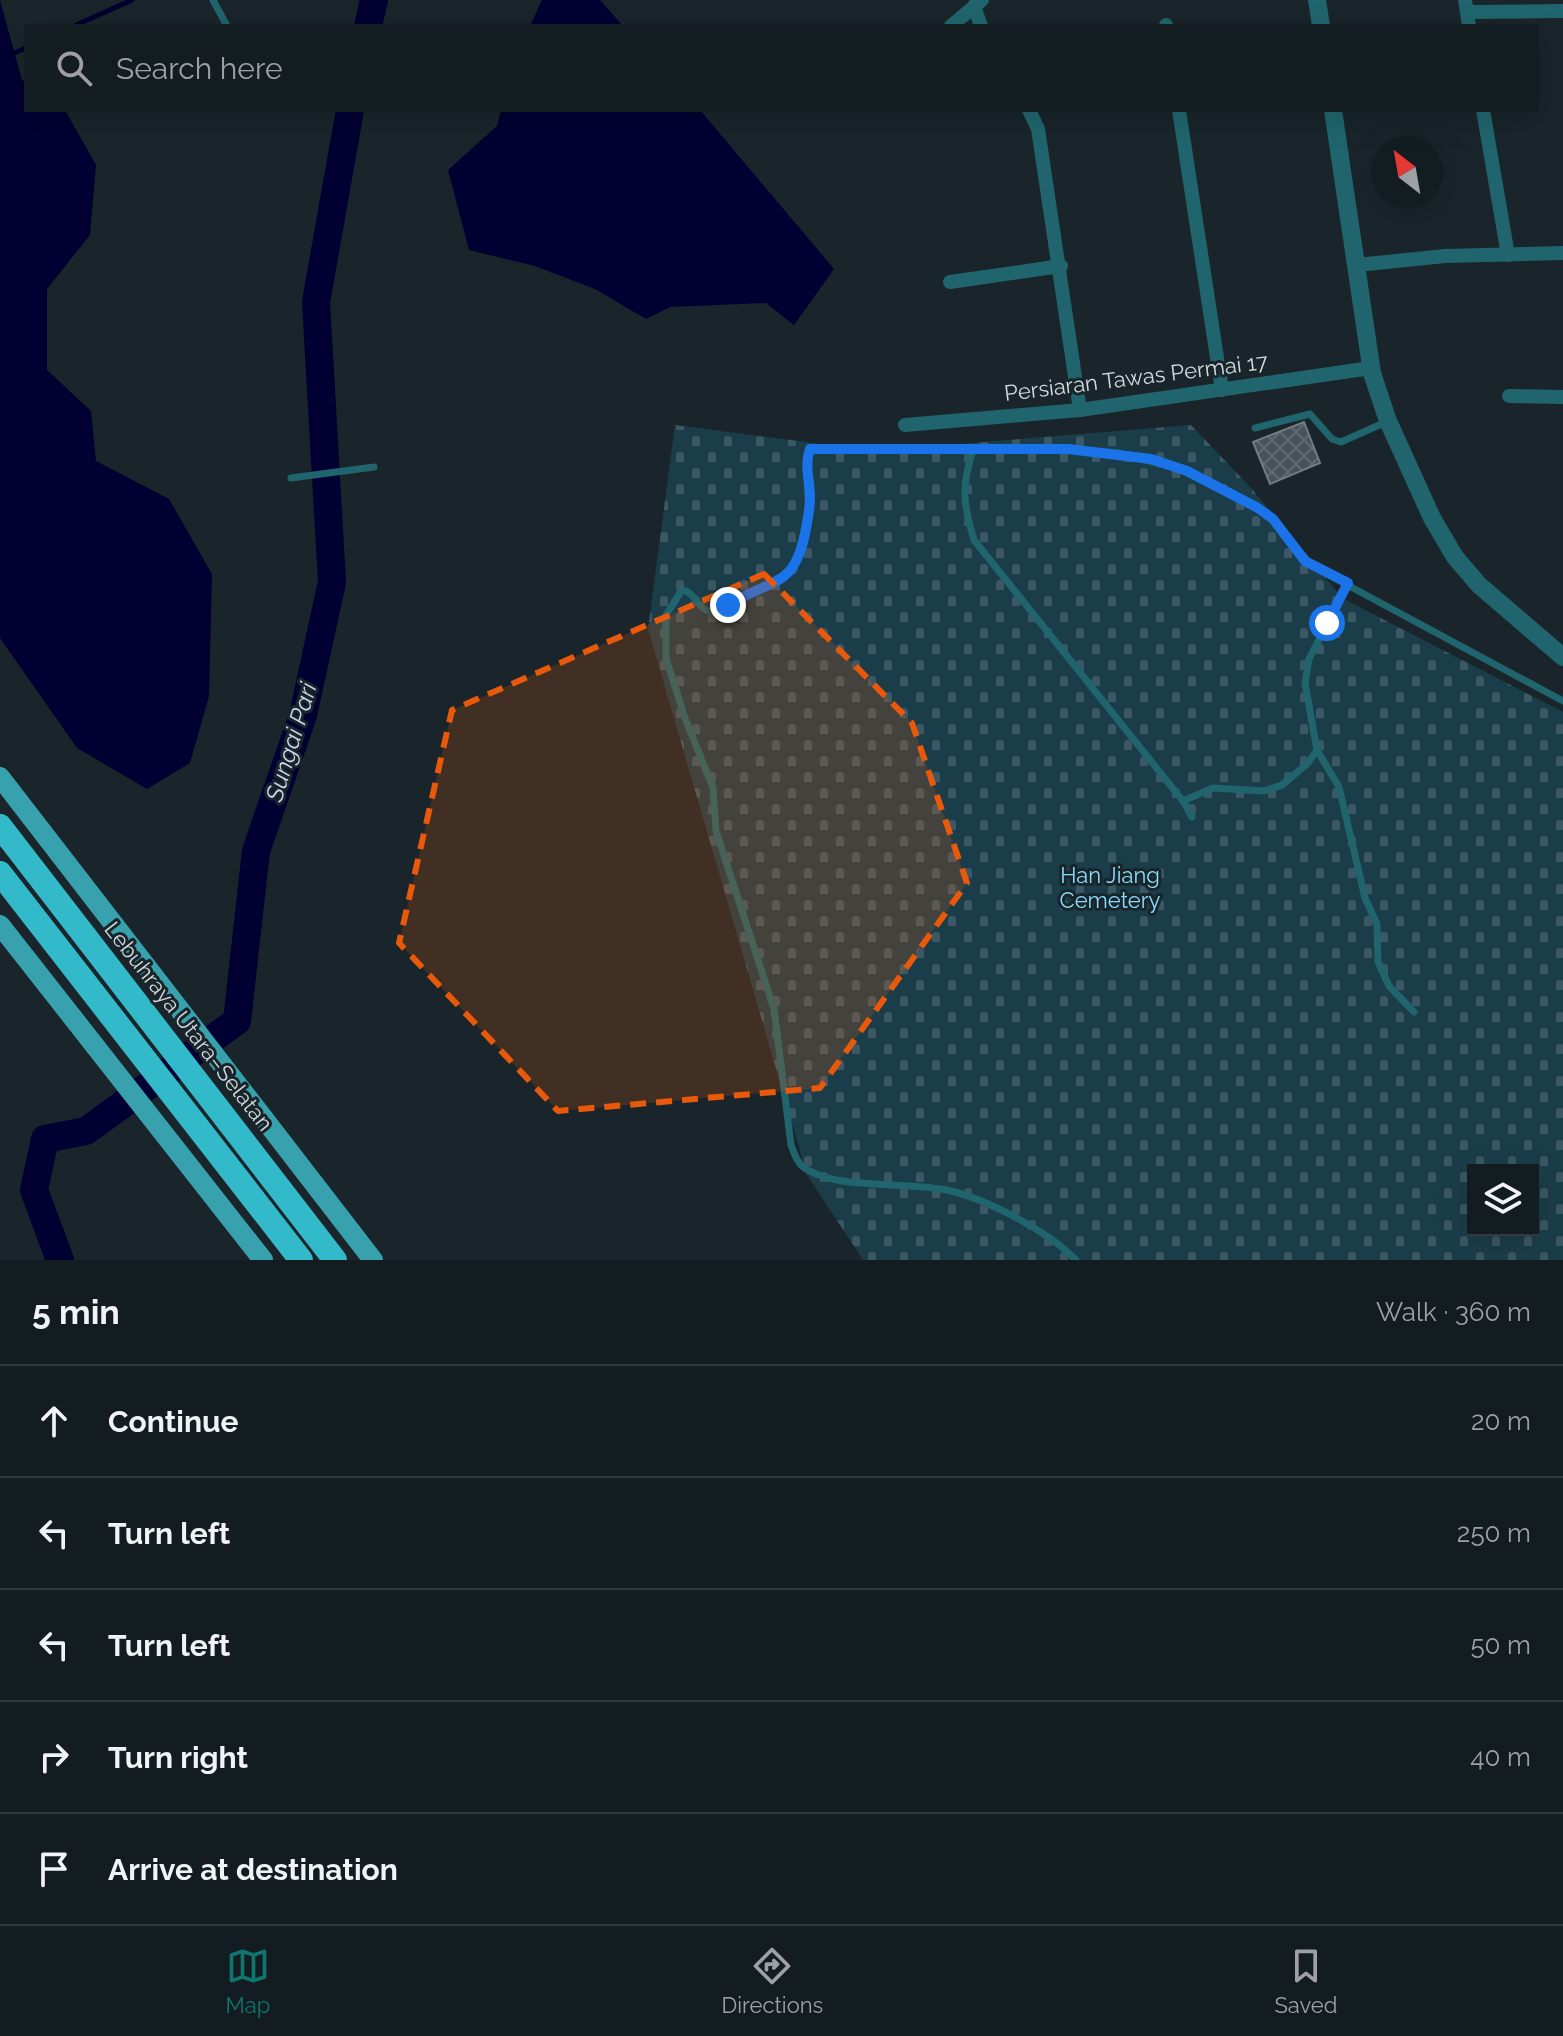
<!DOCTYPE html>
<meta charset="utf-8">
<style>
:root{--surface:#131c20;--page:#1c2529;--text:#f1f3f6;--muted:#9da1a5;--line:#323a3e;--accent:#0f766e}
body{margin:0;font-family:Raleway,sans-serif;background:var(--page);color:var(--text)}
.controls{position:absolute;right:24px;bottom:24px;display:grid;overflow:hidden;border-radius:0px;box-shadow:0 8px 32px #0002}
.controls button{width:72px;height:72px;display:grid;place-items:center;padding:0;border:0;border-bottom:2px solid var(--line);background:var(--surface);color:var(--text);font:40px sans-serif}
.compass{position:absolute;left:1371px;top:136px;width:72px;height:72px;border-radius:50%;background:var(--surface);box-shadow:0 8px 32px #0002;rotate:329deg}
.stop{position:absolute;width:24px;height:24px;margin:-18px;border:6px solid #1a73e8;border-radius:50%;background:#fff}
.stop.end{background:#1a73e8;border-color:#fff;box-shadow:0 2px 8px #0008}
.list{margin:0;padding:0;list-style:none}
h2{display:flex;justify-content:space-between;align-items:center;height:104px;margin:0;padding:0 32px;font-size:34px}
h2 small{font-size:26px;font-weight:400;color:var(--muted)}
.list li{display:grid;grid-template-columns:52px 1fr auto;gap:24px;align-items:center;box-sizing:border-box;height:112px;padding:0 32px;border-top:2px solid var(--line)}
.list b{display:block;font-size:30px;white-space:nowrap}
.list em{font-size:26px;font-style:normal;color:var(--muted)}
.icon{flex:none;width:44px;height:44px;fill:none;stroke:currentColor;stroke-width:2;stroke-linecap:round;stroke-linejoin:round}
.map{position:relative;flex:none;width:1563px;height:1260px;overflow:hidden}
.search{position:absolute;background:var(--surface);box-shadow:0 8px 32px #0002;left:24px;right:24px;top:24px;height:88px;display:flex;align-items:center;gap:20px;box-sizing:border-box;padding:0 28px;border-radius:0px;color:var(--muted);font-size:30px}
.sheet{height:664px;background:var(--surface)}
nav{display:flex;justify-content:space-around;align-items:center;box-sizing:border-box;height:112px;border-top:2px solid var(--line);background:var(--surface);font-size:22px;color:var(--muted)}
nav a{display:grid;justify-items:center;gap:4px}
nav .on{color:var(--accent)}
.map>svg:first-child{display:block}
.cemetery{fill:url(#cemetery-stones);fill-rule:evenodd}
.water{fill:#000032}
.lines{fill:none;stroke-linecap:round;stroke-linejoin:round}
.stream{stroke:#000032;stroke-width:5}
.river{stroke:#000032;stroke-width:28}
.building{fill:url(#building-cross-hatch);stroke:#717c85;stroke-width:2}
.service{stroke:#20656d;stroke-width:7}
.minor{stroke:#20656d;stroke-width:14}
.tertiary{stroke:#20656d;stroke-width:18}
.primary{stroke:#37a1ae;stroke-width:20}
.motorway{stroke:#32baca;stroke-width:24}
.route{stroke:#1a73e8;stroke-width:10}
.marked{fill:#e8590c;fill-opacity:0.2;stroke:#e8590c;stroke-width:6;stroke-dasharray:16 10;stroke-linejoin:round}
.labels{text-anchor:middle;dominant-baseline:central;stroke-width:6;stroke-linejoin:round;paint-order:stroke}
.street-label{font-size:22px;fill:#d2dadd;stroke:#19252a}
.park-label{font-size:22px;fill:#86dcfd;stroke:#19252a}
.water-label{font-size:24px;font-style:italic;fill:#cbd7ec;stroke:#19252a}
</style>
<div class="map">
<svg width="1563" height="1260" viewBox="0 0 1563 1260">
<defs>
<pattern id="cemetery-stones" width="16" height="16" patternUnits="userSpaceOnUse" patternTransform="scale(2)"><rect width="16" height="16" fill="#1b3d4a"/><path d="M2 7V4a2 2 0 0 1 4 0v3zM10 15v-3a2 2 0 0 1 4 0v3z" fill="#3b5864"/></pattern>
<pattern id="building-cross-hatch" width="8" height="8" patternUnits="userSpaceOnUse" patternTransform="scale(2)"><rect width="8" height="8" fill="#48525b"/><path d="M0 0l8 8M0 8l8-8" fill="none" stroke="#626a72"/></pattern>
</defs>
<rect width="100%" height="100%" fill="#19252a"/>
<!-- cemetery -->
<path class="cemetery" d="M 675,425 L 874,451 L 1191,425 L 1251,488 L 1342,598 L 1563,712 L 1563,1260 L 863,1260 L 807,1175 L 648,629 ZM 1473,1170 L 1533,1170 L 1533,1230 L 1473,1230 Z"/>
<!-- water -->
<g class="water">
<polygon points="0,0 22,80 26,82 26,110 65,110 96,165 90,235 47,289 47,370 91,411 96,461 169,499 212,574 209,696 190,763 147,789 77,748 0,638"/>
<polygon points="542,0 600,0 623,26 530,26"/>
<polygon points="501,110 700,110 834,269 794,325 766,303 670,307 646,319 595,289 535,266 469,250 448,170 497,126"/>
</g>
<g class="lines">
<!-- stream -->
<g class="stream">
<polyline points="74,26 132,0"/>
<polyline points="0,59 26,48"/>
</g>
<!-- river -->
<g class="river">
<polyline points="368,26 374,0"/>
<polyline points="60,1260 34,1190 45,1139 86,1131 237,1021 256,851 303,715 332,582 316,302 350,110"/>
</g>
</g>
<!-- building -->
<polygon class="building" points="1304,422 1320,463 1270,484 1253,442"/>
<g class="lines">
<!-- service -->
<g class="service">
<polyline points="213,0 227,26"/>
<polyline points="1255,428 1310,414 1332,439 1341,442 1386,422"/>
<path d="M 973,450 C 961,487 963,503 974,540 L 1183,801 L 1192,817"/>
<polyline points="291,478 374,467"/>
<polyline points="1317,750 1339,787 1365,898 1377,924 1378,962 1389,986 1414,1012"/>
<polyline points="1183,801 1213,788 1264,791 1282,785 1308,763 1317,750 1305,683 1309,659 1348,583"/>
<path d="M 1076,1260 C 1048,1231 987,1199 947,1190 C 908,1181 833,1191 802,1166 C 796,1161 794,1152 791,1145 L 774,1009 L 716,831 L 713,788 L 685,718 L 666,658 L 666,615 L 682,590 C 696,592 697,610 712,612 L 794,570 L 809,512 L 806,465 L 810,449 L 1068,449 L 1119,453 L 1187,471 L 1258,508 L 1273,519 L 1312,566 L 1563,701"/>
</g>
<!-- minor -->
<g class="minor">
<polyline points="1465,0 1469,26"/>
<polyline points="974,6 981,26"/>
<polyline points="1467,12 1563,11"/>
<polyline points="1166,25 1166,26"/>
<polyline points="951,26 982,0"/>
<polyline points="1029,110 1038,129 1080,410"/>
<polyline points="1179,110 1222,390"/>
<polyline points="1483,110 1508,255"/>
<polyline points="1357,265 1445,256 1563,253"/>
<polyline points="950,282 1061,266"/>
<polyline points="1509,396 1563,397"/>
<polyline points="905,425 1080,410 1371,368"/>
</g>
<!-- tertiary -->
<g class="tertiary">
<polyline points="1317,0 1321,26"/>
<polyline points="1333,110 1372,373 1388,421 1432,518 1455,557 1479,585 1563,657"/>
</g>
<!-- primary -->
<g class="primary">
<polyline points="0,777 373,1260"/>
<polyline points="0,925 263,1260"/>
</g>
<!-- motorway -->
<g class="motorway">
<polyline points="0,826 335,1260"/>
<polyline points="0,873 301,1260"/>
</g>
</g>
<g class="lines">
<!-- route -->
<path class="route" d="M 728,605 C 771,578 793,590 805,534 C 807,522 810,510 810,498 C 810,480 804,466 810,449 L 1068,449 L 1151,459 L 1187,471 L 1258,508 L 1273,519 L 1305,561 L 1348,583 L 1327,623"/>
</g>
<!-- marked area -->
<path class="marked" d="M 764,574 L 912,723 L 967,883 L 820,1088 L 558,1111 L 399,943 L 452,710 Z"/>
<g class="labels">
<!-- street labels -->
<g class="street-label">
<text transform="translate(1136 377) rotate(-7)">Persiaran Tawas Permai 17</text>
<text transform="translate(189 1026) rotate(52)">Lebuhraya Utara–Selatan</text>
</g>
<!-- park labels -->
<g class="park-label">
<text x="1110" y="875">Han Jiang<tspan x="1110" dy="25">Cemetery</tspan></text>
</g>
<!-- water labels -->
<g class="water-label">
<text transform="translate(291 742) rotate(-73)">Sungai Pari</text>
</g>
</g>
</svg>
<div class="controls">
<button><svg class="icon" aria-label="layers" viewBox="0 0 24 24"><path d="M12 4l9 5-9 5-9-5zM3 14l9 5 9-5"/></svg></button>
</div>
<svg class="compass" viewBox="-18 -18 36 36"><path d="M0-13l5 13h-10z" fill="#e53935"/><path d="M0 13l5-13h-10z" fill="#9da1a5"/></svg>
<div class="stop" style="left:1327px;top:623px"></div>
<div class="stop end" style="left:728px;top:605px"></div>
<div class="search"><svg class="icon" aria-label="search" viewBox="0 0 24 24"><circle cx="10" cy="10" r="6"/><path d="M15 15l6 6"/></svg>Search here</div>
</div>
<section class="sheet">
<h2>5 min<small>Walk · 360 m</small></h2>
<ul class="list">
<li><svg class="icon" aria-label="ahead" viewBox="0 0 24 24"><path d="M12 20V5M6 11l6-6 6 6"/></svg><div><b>Continue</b></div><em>20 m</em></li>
<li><svg class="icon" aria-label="left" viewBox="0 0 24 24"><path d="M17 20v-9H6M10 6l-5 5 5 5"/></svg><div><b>Turn left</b></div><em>250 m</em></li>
<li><svg class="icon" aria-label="left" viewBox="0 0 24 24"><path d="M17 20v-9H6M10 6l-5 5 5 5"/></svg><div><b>Turn left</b></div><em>50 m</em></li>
<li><svg class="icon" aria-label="right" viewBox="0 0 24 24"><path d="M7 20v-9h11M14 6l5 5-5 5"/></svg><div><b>Turn right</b></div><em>40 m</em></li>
<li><svg class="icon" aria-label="arrive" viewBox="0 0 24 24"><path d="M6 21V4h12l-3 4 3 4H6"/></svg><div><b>Arrive at destination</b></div></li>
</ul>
</section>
<nav>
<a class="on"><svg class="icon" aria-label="map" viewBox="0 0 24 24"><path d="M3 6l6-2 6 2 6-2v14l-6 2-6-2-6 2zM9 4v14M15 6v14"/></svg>Map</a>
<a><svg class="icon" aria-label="directions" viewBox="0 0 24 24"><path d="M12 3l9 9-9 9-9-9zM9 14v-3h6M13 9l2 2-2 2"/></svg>Directions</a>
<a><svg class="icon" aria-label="saved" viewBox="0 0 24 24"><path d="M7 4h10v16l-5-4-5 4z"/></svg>Saved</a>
</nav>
